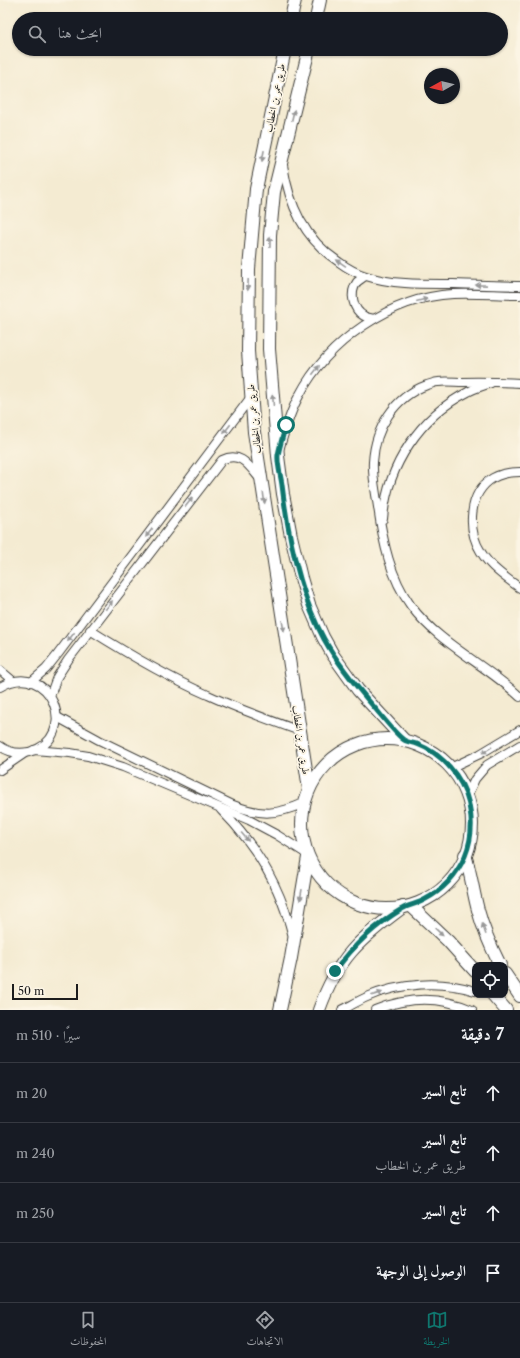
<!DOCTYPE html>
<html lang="ar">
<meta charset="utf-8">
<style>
:root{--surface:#171b24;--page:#20242c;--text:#f1f3f6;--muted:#9ea1a6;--line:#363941;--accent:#0f766e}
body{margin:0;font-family:"Libre Caslon Text",Amiri,serif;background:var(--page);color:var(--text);direction:rtl}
.controls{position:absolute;right:12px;bottom:12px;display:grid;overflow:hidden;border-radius:8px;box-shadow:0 1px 3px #0004}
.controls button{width:36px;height:36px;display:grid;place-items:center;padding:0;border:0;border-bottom:1px solid var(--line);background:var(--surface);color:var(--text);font:20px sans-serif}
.compass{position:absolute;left:424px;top:68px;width:36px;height:36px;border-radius:50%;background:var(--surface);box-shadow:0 1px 3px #0004;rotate:262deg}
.scale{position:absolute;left:12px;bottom:10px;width:66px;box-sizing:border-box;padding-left:4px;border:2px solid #1c1c1c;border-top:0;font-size:11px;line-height:14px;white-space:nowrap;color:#1c1c1c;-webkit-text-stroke:3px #fcf5e5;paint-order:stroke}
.stop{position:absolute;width:12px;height:12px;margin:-9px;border:3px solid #0f766e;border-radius:50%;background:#fff}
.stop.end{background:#0f766e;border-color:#fff;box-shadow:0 1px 4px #0008}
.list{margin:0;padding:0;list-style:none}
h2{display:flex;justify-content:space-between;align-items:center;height:52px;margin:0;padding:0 16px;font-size:17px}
h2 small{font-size:13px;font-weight:400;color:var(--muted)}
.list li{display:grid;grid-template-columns:26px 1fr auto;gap:12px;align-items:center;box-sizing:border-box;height:60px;padding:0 16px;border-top:1px solid var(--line)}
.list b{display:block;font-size:15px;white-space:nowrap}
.list p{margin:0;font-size:13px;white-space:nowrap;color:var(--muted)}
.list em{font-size:13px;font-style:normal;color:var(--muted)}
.icon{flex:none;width:22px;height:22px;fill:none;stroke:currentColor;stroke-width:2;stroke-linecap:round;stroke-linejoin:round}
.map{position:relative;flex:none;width:520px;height:1010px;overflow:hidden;direction:ltr}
.search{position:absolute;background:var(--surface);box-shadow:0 1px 3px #0004;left:12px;right:12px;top:12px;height:44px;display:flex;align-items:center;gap:10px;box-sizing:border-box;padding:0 14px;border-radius:22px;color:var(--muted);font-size:15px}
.sheet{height:292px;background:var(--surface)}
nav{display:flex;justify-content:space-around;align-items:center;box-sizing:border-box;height:56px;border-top:1px solid var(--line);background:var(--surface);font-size:11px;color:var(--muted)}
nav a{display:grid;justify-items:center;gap:2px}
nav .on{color:var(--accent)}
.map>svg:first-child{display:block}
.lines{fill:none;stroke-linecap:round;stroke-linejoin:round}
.street-casing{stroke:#3c3b37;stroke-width:10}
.secondary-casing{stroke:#3c3b37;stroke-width:14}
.street{stroke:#fff;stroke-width:8}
.secondary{stroke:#fff;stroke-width:12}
.oneway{fill:#999}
.route{stroke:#0f766e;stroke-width:5}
.labels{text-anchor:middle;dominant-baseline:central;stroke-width:3.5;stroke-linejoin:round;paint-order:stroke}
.street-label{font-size:10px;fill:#1c1c1c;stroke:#fcf5e5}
</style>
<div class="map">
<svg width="520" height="1010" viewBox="0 0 520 1010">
<rect width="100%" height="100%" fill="#fcf5e5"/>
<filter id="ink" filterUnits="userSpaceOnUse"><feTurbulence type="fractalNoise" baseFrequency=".025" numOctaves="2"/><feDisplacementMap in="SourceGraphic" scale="8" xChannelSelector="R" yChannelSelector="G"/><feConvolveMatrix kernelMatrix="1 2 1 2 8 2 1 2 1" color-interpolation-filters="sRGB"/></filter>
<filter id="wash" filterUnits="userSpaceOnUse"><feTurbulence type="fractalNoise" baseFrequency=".012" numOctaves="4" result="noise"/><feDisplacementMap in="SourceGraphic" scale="16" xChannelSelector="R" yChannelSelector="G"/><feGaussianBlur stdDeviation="0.9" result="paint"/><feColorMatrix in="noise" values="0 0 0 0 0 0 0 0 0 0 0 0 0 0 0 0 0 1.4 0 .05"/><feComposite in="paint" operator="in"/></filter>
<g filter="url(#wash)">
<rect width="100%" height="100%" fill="#f4ebd2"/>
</g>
<g filter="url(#ink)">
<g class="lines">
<!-- street casing -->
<g class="street-casing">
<g id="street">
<path d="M 283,165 C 289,205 304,239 339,262 C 347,268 356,273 366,276 C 394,285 424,284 453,284 C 475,285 498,285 520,286"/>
<path d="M 365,276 C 363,278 359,280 357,282 C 349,293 353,310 364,316 C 367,318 371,318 374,319"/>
<path d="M 520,383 C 501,382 482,381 463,382 C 455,382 446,381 438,382 C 435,382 431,384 427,385 C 394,397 375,428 373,462 C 372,476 376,493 378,507 C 383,542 390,577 411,606 C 439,644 487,665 520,697"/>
<path d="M 280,447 C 285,430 290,412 299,396 C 327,342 391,297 453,294 C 475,293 498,295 520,295"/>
<path d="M 520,472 C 511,472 501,473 493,478 C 468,493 467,530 481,552 C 490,567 506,578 520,588"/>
<path d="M 383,519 C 387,466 420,416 468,392 C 475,388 483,386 491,383"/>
<path d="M 90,630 C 128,654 167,677 208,695 C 238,709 269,720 300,731"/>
<polyline points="0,670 13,681"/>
<polyline points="31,682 46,669 58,654 251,397"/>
<path d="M 0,687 C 51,657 82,738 29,752 C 19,754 8,752 0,746"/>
<path d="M 50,696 L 57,677 L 68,660 L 222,460 C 241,451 249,466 260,479"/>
<path d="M 57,717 L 99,740 L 233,805 C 261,816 277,815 304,803"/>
<polyline points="34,750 70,753 88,756 123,767 249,820 277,835 307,854"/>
<polyline points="450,768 480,754 520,730"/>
<polyline points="0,770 25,753"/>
<polyline points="467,796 475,779 487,765 520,745"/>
<path d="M 221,810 C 257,846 281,887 293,937"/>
<path d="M 342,1010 C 350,1006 358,1001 367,997 C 399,983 441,980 475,991"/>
<path d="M 375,1010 C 407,997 440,996 472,1010"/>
</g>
</g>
<!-- secondary casing -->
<g class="secondary-casing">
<g id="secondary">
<polyline points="291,19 295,0"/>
<polyline points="316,19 320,0"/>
<polyline points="285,49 256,189 249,269 248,351 254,432 309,789"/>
<polyline points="309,49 274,192 270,235 269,349 278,456 283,494 291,536 301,578 309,605 323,637 333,655 358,690 404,740"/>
<circle cx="387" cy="824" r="85"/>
<path d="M 465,855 C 471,873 473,892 478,910 C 483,929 491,947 500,965"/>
<polyline points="411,906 448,941 475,971"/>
<polyline points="505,974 520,996"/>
<polyline points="493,995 506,1010"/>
<polyline points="280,1010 291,958 308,857"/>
<path d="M 319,1010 C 338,957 359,940 403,907"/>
</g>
</g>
<!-- street -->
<use href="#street" class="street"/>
<!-- secondary -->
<use href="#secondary" class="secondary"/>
</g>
<!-- one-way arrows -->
<defs><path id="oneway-solid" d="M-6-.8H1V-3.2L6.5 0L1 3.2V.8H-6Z"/></defs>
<g class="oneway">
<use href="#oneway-solid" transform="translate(293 115) rotate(-77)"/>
<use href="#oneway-solid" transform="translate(263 156) rotate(101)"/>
<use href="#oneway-solid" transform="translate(270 242) rotate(-89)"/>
<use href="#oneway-solid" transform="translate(341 263) rotate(-146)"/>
<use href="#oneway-solid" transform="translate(248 285) rotate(92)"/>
<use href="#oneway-solid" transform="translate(481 285) rotate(-179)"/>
<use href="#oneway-solid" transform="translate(422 300) rotate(-14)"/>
<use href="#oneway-solid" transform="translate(316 370) rotate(-53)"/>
<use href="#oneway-solid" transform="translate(273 400) rotate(-95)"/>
<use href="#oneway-solid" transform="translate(227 429) rotate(127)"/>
<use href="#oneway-solid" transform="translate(264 498) rotate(82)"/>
<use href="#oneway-solid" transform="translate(189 502) rotate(-52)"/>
<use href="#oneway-solid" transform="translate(149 533) rotate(127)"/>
<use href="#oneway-solid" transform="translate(109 605) rotate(-52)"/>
<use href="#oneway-solid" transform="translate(283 626) rotate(81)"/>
<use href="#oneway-solid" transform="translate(71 637) rotate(127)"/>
<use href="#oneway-solid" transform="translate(487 750) rotate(148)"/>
<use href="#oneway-solid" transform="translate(245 837) rotate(50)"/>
<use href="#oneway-solid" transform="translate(301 895) rotate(100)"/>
<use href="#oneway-solid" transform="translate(484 929) rotate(-109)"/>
<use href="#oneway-solid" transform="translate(439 932) rotate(43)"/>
<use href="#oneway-solid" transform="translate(377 994) rotate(-17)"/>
</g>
</g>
<g class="lines" filter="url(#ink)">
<!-- route -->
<path class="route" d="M 286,425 C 283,435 280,445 278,455 C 277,464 281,476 282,485 C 288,535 300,595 324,639 C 338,664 355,685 374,707 C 381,715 396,735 404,740 C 407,742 413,743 417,744 C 433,750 446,761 456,775 C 472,798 476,830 465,856 C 457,875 442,891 424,900 C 417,904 408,905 402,909 C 375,925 353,946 335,971"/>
</g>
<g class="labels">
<!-- street labels -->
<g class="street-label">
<text transform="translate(275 98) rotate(-79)">طريق عمر بن الخطاب</text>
<text transform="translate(254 419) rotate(-96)">طريق عمر بن الخطاب</text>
<text transform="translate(301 740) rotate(81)">طريق عمر بن الخطاب</text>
</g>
</g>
</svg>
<div class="controls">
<button><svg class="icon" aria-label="locate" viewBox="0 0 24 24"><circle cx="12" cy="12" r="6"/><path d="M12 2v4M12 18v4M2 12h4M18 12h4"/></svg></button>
</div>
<svg class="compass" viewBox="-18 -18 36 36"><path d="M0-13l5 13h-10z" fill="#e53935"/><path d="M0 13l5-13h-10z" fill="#9ea1a6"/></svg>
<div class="scale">50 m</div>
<div class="stop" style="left:286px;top:425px"></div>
<div class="stop end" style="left:335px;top:971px"></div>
<div class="search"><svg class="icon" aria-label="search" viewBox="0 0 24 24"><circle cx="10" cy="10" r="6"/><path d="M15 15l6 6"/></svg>ابحث هنا</div>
</div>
<section class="sheet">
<h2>7 دقيقة<small>سيرًا · 510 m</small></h2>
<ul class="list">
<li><svg class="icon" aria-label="ahead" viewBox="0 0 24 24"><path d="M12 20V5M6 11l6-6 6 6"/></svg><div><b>تابع السير</b></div><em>20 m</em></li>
<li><svg class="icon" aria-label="ahead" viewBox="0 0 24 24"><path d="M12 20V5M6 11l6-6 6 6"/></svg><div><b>تابع السير</b><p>طريق عمر بن الخطاب</p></div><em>240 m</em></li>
<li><svg class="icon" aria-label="ahead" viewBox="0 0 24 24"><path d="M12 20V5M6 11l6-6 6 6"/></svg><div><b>تابع السير</b></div><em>250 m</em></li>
<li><svg class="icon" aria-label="arrive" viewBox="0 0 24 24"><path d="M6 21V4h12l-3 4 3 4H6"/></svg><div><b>الوصول إلى الوجهة</b></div></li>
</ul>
</section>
<nav>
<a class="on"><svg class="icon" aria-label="map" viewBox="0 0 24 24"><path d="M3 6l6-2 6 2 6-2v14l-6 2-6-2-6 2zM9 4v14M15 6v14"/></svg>الخريطة</a>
<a><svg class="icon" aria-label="directions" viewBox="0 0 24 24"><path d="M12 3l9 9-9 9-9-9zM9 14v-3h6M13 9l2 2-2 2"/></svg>الاتجاهات</a>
<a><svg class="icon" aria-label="saved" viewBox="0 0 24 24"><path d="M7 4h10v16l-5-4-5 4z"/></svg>المحفوظات</a>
</nav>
